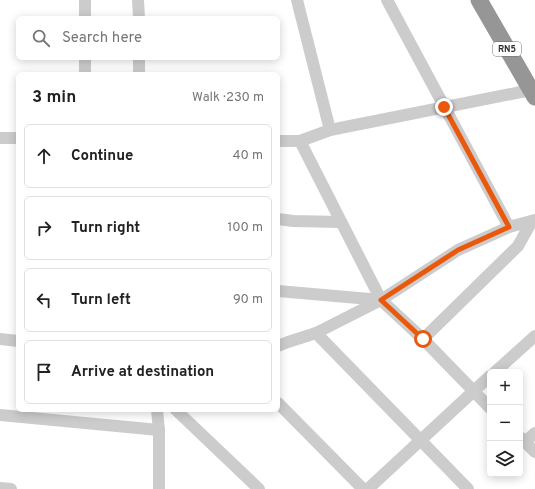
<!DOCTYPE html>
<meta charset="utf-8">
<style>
:root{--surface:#fff;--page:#f6f6f6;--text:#222;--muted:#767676;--line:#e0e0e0}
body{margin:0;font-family:Overpass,sans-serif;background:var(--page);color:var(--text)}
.controls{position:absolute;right:12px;bottom:12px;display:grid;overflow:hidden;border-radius:6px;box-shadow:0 2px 10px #0003}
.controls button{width:36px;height:36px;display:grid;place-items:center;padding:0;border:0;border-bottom:1px solid var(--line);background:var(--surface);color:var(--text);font:20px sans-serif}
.stop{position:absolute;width:12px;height:12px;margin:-9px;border:3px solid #ea580c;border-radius:50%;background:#fff}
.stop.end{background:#ea580c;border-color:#fff;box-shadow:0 1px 4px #0008}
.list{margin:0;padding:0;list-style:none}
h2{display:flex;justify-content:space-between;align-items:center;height:52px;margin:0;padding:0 16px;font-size:17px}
h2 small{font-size:13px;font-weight:400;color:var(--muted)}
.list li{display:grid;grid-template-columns:26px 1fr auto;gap:12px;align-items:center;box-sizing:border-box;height:64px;margin:0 8px 8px;padding:0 8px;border:1px solid var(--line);border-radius:6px}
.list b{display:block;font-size:15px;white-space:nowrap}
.list em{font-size:13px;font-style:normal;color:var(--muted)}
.icon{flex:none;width:22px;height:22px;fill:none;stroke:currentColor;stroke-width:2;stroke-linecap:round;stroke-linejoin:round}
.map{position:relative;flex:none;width:535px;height:489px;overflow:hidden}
.search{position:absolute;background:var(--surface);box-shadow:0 2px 10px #0003;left:16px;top:16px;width:264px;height:44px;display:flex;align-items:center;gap:10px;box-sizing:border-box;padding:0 14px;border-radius:6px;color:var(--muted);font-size:15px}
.panel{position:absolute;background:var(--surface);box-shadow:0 2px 10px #0003;left:16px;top:72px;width:264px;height:340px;border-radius:6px}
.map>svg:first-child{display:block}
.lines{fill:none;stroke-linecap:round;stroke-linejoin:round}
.minor{stroke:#ccc;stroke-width:12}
.highway{stroke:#969696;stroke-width:17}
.route{stroke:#ea580c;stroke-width:5}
.labels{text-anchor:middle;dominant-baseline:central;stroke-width:4;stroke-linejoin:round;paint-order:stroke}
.shield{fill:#fff;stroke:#6d6d6d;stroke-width:1}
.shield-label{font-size:9px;font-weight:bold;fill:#2f2f2f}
</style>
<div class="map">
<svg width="535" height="489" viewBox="0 0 535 489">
<rect width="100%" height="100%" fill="#fff"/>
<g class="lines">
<!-- minor -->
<g class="minor">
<polyline points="138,0 139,18"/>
<polyline points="297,0 330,130"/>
<polyline points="387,0 509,227"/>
<polyline points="85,18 85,0"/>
<polyline points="139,58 139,74"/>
<polyline points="85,74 85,58"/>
<polyline points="0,138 18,138"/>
<polyline points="278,141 300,141 330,130 531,90 535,88"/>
<polyline points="300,141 381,300 423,339 490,408"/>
<polyline points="278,219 293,221 341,222"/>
<polyline points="278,291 381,300"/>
<polyline points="316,333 468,489"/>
<polyline points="0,339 18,341"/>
<polyline points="423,339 518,246 532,221"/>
<polyline points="278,346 288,342 316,333 381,300 458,250 509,227 535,220"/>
<polyline points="495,372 535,336"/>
<polyline points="278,403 363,489"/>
<polyline points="157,410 159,430 159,489"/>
<polyline points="176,410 259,489"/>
<polyline points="0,415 159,430"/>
<polyline points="520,437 535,452"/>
<polyline points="525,442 535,433"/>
<polyline points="0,488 11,489"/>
<polyline points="368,489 490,376"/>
</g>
<!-- highway -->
<polyline class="highway" points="479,0 535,97"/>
</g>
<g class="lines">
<!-- route -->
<polyline class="route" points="423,339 381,300 458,250 509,227 444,107"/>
</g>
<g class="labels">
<!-- shield labels -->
<rect class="shield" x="493" y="42" width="28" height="14" rx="3"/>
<g class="shield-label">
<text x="507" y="49">RN5</text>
</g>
</g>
</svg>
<div class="controls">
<button>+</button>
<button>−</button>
<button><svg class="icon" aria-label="layers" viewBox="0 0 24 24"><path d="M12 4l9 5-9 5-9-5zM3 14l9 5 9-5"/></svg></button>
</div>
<div class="stop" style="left:423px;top:339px"></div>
<div class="stop end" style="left:444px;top:107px"></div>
<div class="search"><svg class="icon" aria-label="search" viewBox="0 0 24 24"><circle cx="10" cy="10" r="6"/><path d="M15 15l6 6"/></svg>Search here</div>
<section class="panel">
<h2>3 min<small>Walk · 230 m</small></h2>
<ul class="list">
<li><svg class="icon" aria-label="ahead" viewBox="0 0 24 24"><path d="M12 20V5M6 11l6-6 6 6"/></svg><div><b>Continue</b></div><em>40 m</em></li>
<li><svg class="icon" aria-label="right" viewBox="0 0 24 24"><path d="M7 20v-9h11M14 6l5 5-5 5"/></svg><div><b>Turn right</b></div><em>100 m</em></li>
<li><svg class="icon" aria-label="left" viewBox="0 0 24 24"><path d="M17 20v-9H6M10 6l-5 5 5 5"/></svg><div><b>Turn left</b></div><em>90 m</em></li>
<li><svg class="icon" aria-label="arrive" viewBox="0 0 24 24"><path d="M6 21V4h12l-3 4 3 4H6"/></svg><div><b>Arrive at destination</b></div></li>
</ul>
</section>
</div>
